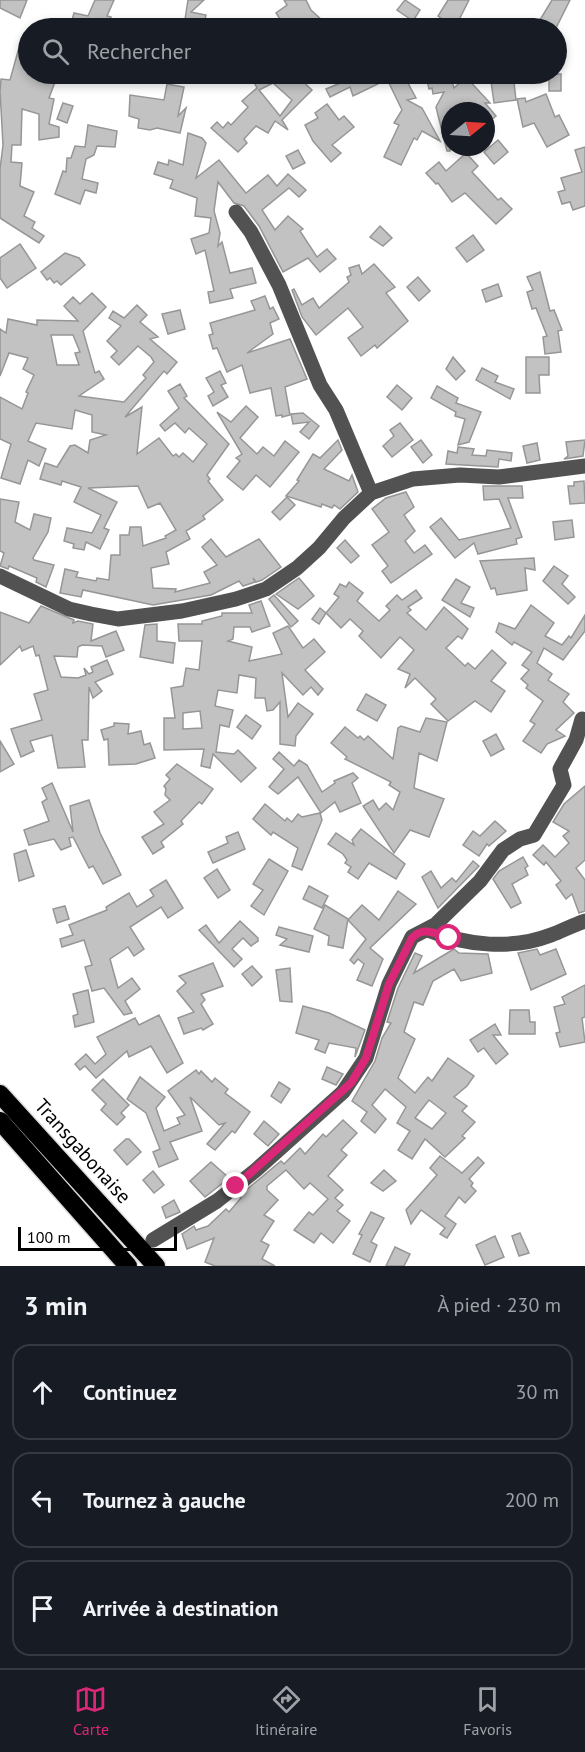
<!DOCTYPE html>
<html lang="fr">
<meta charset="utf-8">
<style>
:root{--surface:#171b24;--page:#242831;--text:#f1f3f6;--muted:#9ea1a6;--line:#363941;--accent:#db2777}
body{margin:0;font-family:"PT Sans",sans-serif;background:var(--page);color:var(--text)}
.compass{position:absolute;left:441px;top:102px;width:54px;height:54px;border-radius:50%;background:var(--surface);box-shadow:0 3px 9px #0003;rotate:72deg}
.scale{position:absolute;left:18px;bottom:15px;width:159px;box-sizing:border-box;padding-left:6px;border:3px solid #000;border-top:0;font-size:16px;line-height:21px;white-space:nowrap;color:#000;-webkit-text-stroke:4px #fff;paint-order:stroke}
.stop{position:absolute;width:18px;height:18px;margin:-14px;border:4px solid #db2777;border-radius:50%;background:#fff}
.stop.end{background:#db2777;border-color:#fff;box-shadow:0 2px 6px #0008}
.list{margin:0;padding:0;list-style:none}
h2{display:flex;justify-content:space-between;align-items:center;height:78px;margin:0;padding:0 24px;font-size:26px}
h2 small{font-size:20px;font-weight:400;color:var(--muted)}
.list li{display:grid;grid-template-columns:39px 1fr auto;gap:18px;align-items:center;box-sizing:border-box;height:96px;margin:0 12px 12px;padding:0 12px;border:2px solid var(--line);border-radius:18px}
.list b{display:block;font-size:22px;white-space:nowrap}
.list em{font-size:20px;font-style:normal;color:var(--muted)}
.icon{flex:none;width:33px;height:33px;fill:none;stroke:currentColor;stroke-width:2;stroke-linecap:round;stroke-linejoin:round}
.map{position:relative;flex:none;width:585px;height:1266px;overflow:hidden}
.search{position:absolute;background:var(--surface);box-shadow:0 3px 9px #0003;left:18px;right:18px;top:18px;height:66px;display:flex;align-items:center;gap:15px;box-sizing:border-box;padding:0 21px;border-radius:33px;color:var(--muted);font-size:22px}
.sheet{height:402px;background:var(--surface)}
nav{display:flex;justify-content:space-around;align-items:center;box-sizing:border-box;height:84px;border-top:2px solid var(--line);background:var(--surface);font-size:16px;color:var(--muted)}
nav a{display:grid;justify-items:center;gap:3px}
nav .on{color:var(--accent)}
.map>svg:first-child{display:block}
.building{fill:#c2c2c2;stroke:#969696;stroke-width:1.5;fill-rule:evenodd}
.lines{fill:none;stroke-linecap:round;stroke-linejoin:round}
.highway-casing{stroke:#dbdbdb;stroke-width:21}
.minor{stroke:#525252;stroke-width:15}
.highway{stroke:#000;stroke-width:18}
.route{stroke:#db2777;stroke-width:8}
.labels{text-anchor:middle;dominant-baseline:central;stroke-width:4.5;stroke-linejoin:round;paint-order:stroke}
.street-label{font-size:20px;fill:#000;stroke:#fff}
</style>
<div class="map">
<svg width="585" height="1266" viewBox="0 0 585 1266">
<rect width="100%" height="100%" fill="#fff"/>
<!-- building -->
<g class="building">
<polygon points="0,0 27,0 20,18 0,8"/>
<polygon points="95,0 114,0 107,16 111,17 108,28 70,28 74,13 88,16"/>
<polygon points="188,0 204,0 191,12 206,15 203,28 184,26"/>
<polygon points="284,0 306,0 311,10 325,23 320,28 273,28 280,19 276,13 287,5"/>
<polygon points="405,0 420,10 413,21 397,10"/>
<polygon points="448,0 469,0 455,28 438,16"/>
<polygon points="552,0 570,0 556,28 535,28"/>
<polygon points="20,44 28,44 28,74 58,74 49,98 54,99 49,124 59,127 59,137 39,140 39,114 22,109 21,145 12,145 11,162 22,163 20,186 34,192 24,216 35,222 32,228 44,236 39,243 0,218 0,169 3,145 0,91 1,79 10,80"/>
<path d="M 255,74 L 295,74 L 312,90 L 282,120 L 288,130 L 275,121 L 268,133 L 256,126 L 244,139 L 247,143 L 238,152 L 211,128 L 217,122 L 223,128 L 228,122 L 231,125 L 248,107 L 242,101 L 257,88 L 251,76 ZM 273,83 L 292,100 L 280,116 L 259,90 Z"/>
<polygon points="362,74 374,74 378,84 353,96 350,87 330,97 326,89"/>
<polygon points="401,74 403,74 416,98 407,100 422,108 440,141 422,131 417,140 414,138 401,165 384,157 399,125 394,123 402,110 387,79"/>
<polygon points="432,74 450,74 454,88 466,77 490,103 485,103 496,116 486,124 486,111 467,111 462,105 457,111 450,111 450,151 447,151 436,107 444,92 433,94 432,88 429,89 426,75"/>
<polygon points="490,74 513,74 516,100 494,103"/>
<rect x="549" y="74" width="12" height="17"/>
<polygon points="167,84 184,87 178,116 186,108 180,133 157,128 150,130 138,128 139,119 129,116 130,95 164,100"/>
<polygon points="546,94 555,117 559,115 569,135 547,147 534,123 523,127 517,99 525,98 526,102"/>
<polygon points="63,103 73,106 67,123 57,119"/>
<polygon points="327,104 339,120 344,116 354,127 332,145 341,153 331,162 313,141 305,125 318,118 315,113"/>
<polygon points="88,125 117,131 115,147 97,146 94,155 86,159 82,179 98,183 96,193 85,190 80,204 55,194 63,171 66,172 67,158 71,158 75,146 85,147"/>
<polygon points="188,133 202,138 206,143 196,178 219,160 246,193 268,175 277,186 288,174 306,190 299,197 289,188 262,210 275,230 288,216 303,229 300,231 317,257 327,249 336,259 320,272 308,258 283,272 259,226 244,206 234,203 218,182 214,211 220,233 218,246 222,242 230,273 252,268 256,283 230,289 233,298 210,303 208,292 214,291 205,250 196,254 191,239 209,233 211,218 195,216 197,198 170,188 173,180 154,174 158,162 168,165 169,160 183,165"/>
<polygon points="498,140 508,152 494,164 484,152"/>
<polygon points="585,147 585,206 573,210 570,202 562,204 558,192 565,190 561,178 582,172 575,150"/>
<polygon points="298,150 305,163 293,169 286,156"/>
<polygon points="466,153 478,166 472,172 498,200 501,198 512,209 496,224 465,193 452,202 438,183 436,184 426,173 439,162 446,171"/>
<polygon points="380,226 392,238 383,246 370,237"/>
<polygon points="473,235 484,250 467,262 456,248"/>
<polygon points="20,244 36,268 7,288 0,278 0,258"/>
<polygon points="65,253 79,258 85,265 61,285 57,281 54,283 50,278 47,280 41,272"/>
<polygon points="374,264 395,287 386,293 408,321 377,348 375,345 361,356 348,338 363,327 348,308 316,335 302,317 292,290 294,289 302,305 313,298 319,308 349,282 347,277 351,275 349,268 359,265 362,274"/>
<polygon points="540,272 550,311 554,310 562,330 558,331 561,352 545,354 543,337 547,336 536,308 532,309 527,292 533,290 527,277"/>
<polygon points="418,277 430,291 419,301 407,287"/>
<polygon points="498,284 502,296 486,302 482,290"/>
<path d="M 92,293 L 106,307 L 83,331 L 95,373 L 99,371 L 104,379 L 79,396 L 124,402 L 146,378 L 143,375 L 154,362 L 151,357 L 138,346 L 119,365 L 111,357 L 117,351 L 107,341 L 121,326 L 109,318 L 113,311 L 124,318 L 137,305 L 147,315 L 140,322 L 158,337 L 150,339 L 177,362 L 167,374 L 164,371 L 125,417 L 142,407 L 137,454 L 159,438 L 173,456 L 176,454 L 179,457 L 183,453 L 193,462 L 207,444 L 189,428 L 185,433 L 175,423 L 165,431 L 160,425 L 179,408 L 168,391 L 180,384 L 187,396 L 184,398 L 229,444 L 207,475 L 210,479 L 208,481 L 223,500 L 203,516 L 205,519 L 186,531 L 190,539 L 166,552 L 169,564 L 151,568 L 153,588 L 176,589 L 175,592 L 210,583 L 204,572 L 217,565 L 202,547 L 211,539 L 226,557 L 259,539 L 281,567 L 262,580 L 256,582 L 253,578 L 255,582 L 243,586 L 239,581 L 211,595 L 153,605 L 83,590 L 81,597 L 60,593 L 65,569 L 78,572 L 76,577 L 96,581 L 97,578 L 109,580 L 111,555 L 120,555 L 120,535 L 129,535 L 130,527 L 141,527 L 143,546 L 166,538 L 165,536 L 176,530 L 160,503 L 148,508 L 138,486 L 88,488 L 117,502 L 104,528 L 109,530 L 100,549 L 86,542 L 84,550 L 73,548 L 74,544 L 64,541 L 67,528 L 92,533 L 101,515 L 74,502 L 81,487 L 62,481 L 61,485 L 40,479 L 45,463 L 57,467 L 70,446 L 75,445 L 88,453 L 90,440 L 106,435 L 92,432 L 92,415 L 75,410 L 72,429 L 36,423 L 28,441 L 46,449 L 39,466 L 28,460 L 20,484 L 1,478 L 11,444 L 0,439 L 0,397 L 22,409 L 28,393 L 26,392 L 34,375 L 23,369 L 28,358 L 9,353 L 0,376 L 0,329 L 6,333 L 8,319 L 37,325 L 37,320 L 78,321 L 64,306 L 73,297 L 80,304 ZM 51,335 L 73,335 L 80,352 L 75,353 L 79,365 L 57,365 Z"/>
<polygon points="265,296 270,309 273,307 279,319 270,323 273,334 247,353 290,339 307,379 285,387 290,415 282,417 282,415 276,416 271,388 250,393 242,365 227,372 217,348 213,349 209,335 213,334 210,323 255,310 251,301"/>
<polygon points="180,310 185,329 168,334 162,314"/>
<polygon points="453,357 465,371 456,380 446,369"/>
<polygon points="526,357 549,357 549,375 539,375 540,393 526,393"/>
<polygon points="482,368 498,376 495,382 514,389 510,399 476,380"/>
<polygon points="220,371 226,383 221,385 228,397 213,406 208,396 214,392 206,378"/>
<polygon points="397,385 412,398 402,410 387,397"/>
<polygon points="437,386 458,398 456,403 481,412 469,442 458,445 465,419 455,416 456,412 431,398"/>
<polygon points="246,406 258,417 240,438 257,454 263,447 274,456 285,441 299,452 270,487 256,475 243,490 227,477 240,461 236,458 242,454 217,412 231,422"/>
<polygon points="303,413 319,426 309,439 300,432 309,422 293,424 291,414"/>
<polygon points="400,423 413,440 392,457 383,446 394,436 390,430"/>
<polygon points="338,440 342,450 324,469 349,481 352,475 358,492 340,509 334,505 332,508 322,504 321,507 286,496 299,481 297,480 313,454 320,458"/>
<polygon points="421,440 432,455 423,463 411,447"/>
<polygon points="585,440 583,456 564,459 568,456 566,442"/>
<polygon points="537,443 540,460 527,463 523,446"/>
<polygon points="458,447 474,449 472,455 486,456 487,450 512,453 511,461 499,459 498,467 446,464 448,451 457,453"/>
<polygon points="584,481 585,503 570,504 568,486 574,486 574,482"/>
<polygon points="483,486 522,486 523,498 508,498 522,537 516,539 517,544 478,554 474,543 455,558 430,527 441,518 459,540 511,528 499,499 484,500"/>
<polygon points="406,492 414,507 404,515 415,531 405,541 414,553 425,545 432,554 391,583 382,571 388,566 372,545 389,532 372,509 386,498"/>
<polygon points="287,497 295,505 280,520 272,512"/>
<polygon points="0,499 19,502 15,522 30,530 34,514 51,518 48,532 33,558 34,560 54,565 46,587 36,582 37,578 9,566 8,569 0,566 4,553 0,551"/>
<polygon points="572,520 574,537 555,540 553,522"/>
<polygon points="345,540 359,556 351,563 337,548"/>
<polygon points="534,558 535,570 525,568 527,590 497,595 495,588 491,589 480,561"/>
<polygon points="554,566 568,576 562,584 575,597 568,604 543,581"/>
<polygon points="299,578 314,596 298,609 276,594"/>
<polygon points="456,579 470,587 461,603 474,608 470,617 442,600"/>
<polygon points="349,582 363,593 357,601 379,621 390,610 386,606 397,595 402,600 416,590 422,598 408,607 411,610 407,613 426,630 444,607 468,629 462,639 458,636 446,648 465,666 468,663 475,669 492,650 506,663 491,681 505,691 491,712 475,701 448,721 431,704 436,699 415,678 405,688 410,674 398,669 414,650 400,637 381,658 359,636 363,631 350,619 341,628 326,613 319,624 312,619 320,608 326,613 339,597 334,594 340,584 346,587"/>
<polygon points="274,595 298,621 291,627 269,599"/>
<path d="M 261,601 L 270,626 L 252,632 L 250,627 L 234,627 L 233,639 L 228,641 L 252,647 L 249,661 L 282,654 L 273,633 L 288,626 L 303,648 L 314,639 L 325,652 L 305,670 L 323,689 L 318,695 L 311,687 L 303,695 L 282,673 L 288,717 L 298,703 L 313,714 L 296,736 L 295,746 L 280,744 L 280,702 L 273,710 L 267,711 L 265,698 L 255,698 L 256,678 L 239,675 L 237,693 L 218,690 L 215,706 L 233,710 L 229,727 L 220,725 L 216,752 L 234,754 L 238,750 L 256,768 L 241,782 L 213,754 L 210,768 L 201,766 L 204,749 L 164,750 L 164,718 L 175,718 L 171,688 L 183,686 L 186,668 L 199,670 L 202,641 L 179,641 L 178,624 L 202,624 L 202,621 L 222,616 L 222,613 L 252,613 L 249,605 ZM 200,711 L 202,728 L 183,729 L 183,713 Z"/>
<polygon points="531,605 554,623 545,636 562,645 569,636 571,638 585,615 585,631 563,660 544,648 537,663 552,674 548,680 569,694 563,702 574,713 556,730 565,736 547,744 541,753 523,741 535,724 530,721 543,701 526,688 528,685 521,679 529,670 522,665 532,652 514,642 512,645 496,632 499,623 515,629"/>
<polygon points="41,606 74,620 73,623 78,621 93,624 91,641 116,631 124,650 106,657 102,646 82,645 78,647 77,657 54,656 61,677 78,678 86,675 84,668 89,674 93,672 91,667 107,660 113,674 95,682 102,691 93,698 89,687 88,740 82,740 85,767 58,768 52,735 30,741 34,751 21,757 11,729 42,720 34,694 48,690 39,655 36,656 33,646 22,651 20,646 0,665 0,612 29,623"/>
<polygon points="157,624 157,641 175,643 173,663 140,657 145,625"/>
<polygon points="366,694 386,705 377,721 357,710"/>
<polygon points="246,715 261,726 252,739 237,727"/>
<polygon points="426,718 447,722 437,761 419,753 414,788 444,799 429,837 410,830 394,853 363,806 373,800 379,810 386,803 393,810 400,792 389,785 391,782 345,759 347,757 331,743 345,727 358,738 360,736 364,740 368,736 393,759 398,728 401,726 420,732"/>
<polygon points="114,723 129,724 128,734 141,731 144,745 150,743 155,758 136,764 109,765 108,739 104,740 101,730 114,726"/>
<polygon points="496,734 504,749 491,756 483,741"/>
<polygon points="0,741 14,764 0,772"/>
<polygon points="279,752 294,766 299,760 307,765 322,792 335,783 334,781 353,773 358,778 352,783 361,803 340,812 335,802 321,813 298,777 278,794 269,787 284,769 273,759"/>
<polygon points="177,764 213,789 202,804 199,802 181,821 183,824 161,842 164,847 153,854 142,837 164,824 154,812 170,800 165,795 166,789 164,786 170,779 166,775"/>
<polygon points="52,783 73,832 70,806 89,800 100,833 121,875 103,884 93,866 89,868 73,837 69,838 71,846 61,850 54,839 29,845 24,830 49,821 42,802 47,799 42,788"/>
<polygon points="585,786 585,860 576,868 585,880 585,911 579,913 572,894 566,899 556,885 561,881 546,862 544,865 533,855 543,845 555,857 569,843 563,836 569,831 553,822 564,804"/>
<polygon points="265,804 285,821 287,818 292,822 298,814 302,817 320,813 322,820 302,870 292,866 298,848 273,832 271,835 253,819"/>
<polygon points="495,821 506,831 489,846 487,844 479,856 463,845 473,831 480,836"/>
<polygon points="361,829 405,864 396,879 369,863 358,879 348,872 351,867 345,863 347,860 343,854 328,844 336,833 354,845 352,840"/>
<polygon points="238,832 245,849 213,863 208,852 228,843 226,837"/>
<polygon points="26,850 34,876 19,881 14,854"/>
<polygon points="523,857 528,866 525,868 528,875 512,884 521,903 511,908 493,879 499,871"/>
<polygon points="269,859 288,871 264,915 251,906 263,890 253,884"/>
<polygon points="473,861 479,866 438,908 422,877 431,871 441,888 452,878 456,882"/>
<polygon points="217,869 230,890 218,898 204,878"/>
<polygon points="166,880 183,908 168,918 161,907 130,927 144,949 134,956 128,947 110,959 118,988 132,978 140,989 125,1001 132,1013 124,1015 104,988 92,991 85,967 92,965 84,940 62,947 60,939 73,935 69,925 107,910 106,907 129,893 137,907 154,896 150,890"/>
<polygon points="309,886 328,896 322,908 303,899"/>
<polygon points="398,891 416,904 370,948 383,959 372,986 357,980 364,964 358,959 354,964 350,960 366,939 348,920 362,905 379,920"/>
<polygon points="325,905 348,919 343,948 328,945 329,936 314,929"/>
<polygon points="65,906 69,919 57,923 53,909"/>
<polygon points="240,921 258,938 258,941 251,946 243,938 232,949 242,959 234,967 199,930 206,925 219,943"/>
<polygon points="279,927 313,936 309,952 280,945 287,939 276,935"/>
<path d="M 454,949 L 459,953 L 488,954 L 492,973 L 461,981 L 454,969 L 433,981 L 423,1005 L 414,1002 L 404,1032 L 415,1039 L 398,1078 L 415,1093 L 428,1077 L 432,1081 L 448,1058 L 474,1076 L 467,1086 L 454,1097 L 467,1106 L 462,1111 L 475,1122 L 462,1136 L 465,1138 L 445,1157 L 425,1139 L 412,1159 L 398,1150 L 410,1131 L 397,1123 L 406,1107 L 385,1089 L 372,1105 L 386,1119 L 375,1133 L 361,1121 L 367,1112 L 352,1101 L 375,1061 L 382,1038 L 391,1023 L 387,1022 L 398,988 L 415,953 L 422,956 L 414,973 ZM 429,1100 L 446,1113 L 432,1129 L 415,1118 Z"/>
<polygon points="537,949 540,955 556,949 566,974 531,990 518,953"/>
<polygon points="213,963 223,986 201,994 205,1000 201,1004 213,1024 203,1030 201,1028 184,1034 178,1018 194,1012 177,991 186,983 179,976"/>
<polygon points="252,966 262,977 252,986 242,974"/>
<polygon points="290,968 292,1002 280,1001 276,970"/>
<polygon points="585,985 585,1017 582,1018 585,1042 560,1047 556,1033 560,1032 554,1007 565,1004 562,997"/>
<polygon points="88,990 94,1022 75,1027 73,1016 78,1014 73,994"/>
<polygon points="303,1006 329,1013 365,1030 355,1057 356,1048 329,1043 325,1053 315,1049 319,1040 296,1033"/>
<polygon points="510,1010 529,1010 530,1022 535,1022 535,1034 509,1034"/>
<polygon points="159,1015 183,1063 167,1073 151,1046 129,1057 127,1051 96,1078 85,1066 80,1070 75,1064 86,1054 95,1064 106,1054 97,1037 135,1018 139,1025"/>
<polygon points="495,1024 501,1035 493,1035 508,1054 496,1064 484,1048 478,1052 470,1040"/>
<polygon points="327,1067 343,1074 336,1085 322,1079"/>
<polygon points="196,1070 199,1074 201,1071 212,1082 215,1078 228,1089 225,1093 250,1112 235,1133 232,1131 215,1150 207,1144 225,1123 219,1125 190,1097 202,1131 170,1142 178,1159 159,1167 153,1152 160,1149 146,1113 127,1099 140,1077 165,1097 156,1108 164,1131 180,1124 177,1118 185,1115 168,1091"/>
<polygon points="103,1079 129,1105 121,1113 125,1117 117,1125 101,1110 106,1104 92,1090"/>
<polygon points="279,1082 290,1089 281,1103 271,1096"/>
<polygon points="343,1120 357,1133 341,1150 347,1155 328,1176 343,1190 335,1198 343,1205 337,1211 350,1221 333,1243 321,1233 314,1243 294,1230 309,1212 313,1215 328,1199 310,1183 304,1189 286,1170 267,1186 267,1190 278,1200 264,1215 274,1221 261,1241 269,1245 262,1259 275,1266 215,1266 205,1262 214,1238 187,1249 182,1234 194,1226 196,1230 208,1226 226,1209 229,1212 241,1198 239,1196 281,1161 284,1164 300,1148 305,1154 323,1134 326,1137"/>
<polygon points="264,1121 279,1134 268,1146 254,1134"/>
<polygon points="126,1139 129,1139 141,1152 127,1165 114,1150"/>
<polygon points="440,1156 462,1173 478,1157 484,1163 469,1179 473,1183 471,1186 476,1191 465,1203 459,1197 445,1216 456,1224 447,1238 440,1234 445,1228 421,1210 411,1224 406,1210 437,1175 430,1168"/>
<polygon points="211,1162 229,1178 205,1197 190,1181"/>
<polygon points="384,1170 396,1181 383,1191 371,1183"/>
<polygon points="153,1171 164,1185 154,1193 143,1180"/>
<polygon points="174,1200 180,1212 166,1218 162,1207"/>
<polygon points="371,1212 384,1218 371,1242 377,1245 370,1262 353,1254 362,1235 359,1234"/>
<polygon points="520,1233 529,1253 519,1256 512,1236"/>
<polygon points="495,1236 504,1257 485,1265 476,1245"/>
<polygon points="395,1247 410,1254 404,1266 386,1266"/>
</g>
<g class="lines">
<!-- highway casing -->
<g class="highway-casing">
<g id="highway">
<polyline points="0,1094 156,1266"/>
<polyline points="0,1121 128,1266"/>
</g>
</g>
<!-- minor -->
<g class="minor">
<polyline points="236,212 251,232 279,285 320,385 336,410 371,493"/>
<polyline points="0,576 69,609 91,614 118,619 182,611 236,599 266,589 297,568 319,548 344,518 371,493 413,479 460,475 499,477 585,466"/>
<path d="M 428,930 C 467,946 512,950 551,935 C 562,931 573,925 585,921"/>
<polyline points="153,1240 217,1201 256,1170 343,1092 366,1058 389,984 412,937 435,925 480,881 503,850 520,839 534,835 564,785 560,769 576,740 582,719"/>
</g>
<!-- highway -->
<use href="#highway" class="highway"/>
</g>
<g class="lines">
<!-- route -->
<path class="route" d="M 236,1186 L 351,1083 L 366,1058 L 389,984 L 412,938 C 423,926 435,933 449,938"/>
</g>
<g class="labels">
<!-- street labels -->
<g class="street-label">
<text transform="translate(83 1151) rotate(48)">Transgabonaise</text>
</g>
</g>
</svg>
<svg class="compass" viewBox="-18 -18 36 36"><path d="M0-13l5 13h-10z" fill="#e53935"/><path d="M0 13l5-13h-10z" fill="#9ea1a6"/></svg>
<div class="scale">100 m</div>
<div class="stop" style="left:449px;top:938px"></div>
<div class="stop end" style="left:236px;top:1186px"></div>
<div class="search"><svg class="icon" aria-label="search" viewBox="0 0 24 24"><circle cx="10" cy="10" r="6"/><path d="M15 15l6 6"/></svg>Rechercher</div>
</div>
<section class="sheet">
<h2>3 min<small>À pied · 230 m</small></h2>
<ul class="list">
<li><svg class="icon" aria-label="ahead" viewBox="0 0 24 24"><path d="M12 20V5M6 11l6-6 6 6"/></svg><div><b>Continuez</b></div><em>30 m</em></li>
<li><svg class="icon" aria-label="left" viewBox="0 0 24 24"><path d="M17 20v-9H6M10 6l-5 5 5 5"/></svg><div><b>Tournez à gauche</b></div><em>200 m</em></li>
<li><svg class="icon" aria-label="arrive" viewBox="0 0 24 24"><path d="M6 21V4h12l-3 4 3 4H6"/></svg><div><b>Arrivée à destination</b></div></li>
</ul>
</section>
<nav>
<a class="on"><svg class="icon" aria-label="map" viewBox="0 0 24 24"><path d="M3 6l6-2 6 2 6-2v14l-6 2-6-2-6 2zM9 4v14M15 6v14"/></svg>Carte</a>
<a><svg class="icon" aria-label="directions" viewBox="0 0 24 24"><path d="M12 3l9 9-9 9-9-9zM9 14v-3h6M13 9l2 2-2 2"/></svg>Itinéraire</a>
<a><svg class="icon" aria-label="saved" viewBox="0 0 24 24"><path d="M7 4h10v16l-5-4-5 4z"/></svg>Favoris</a>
</nav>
